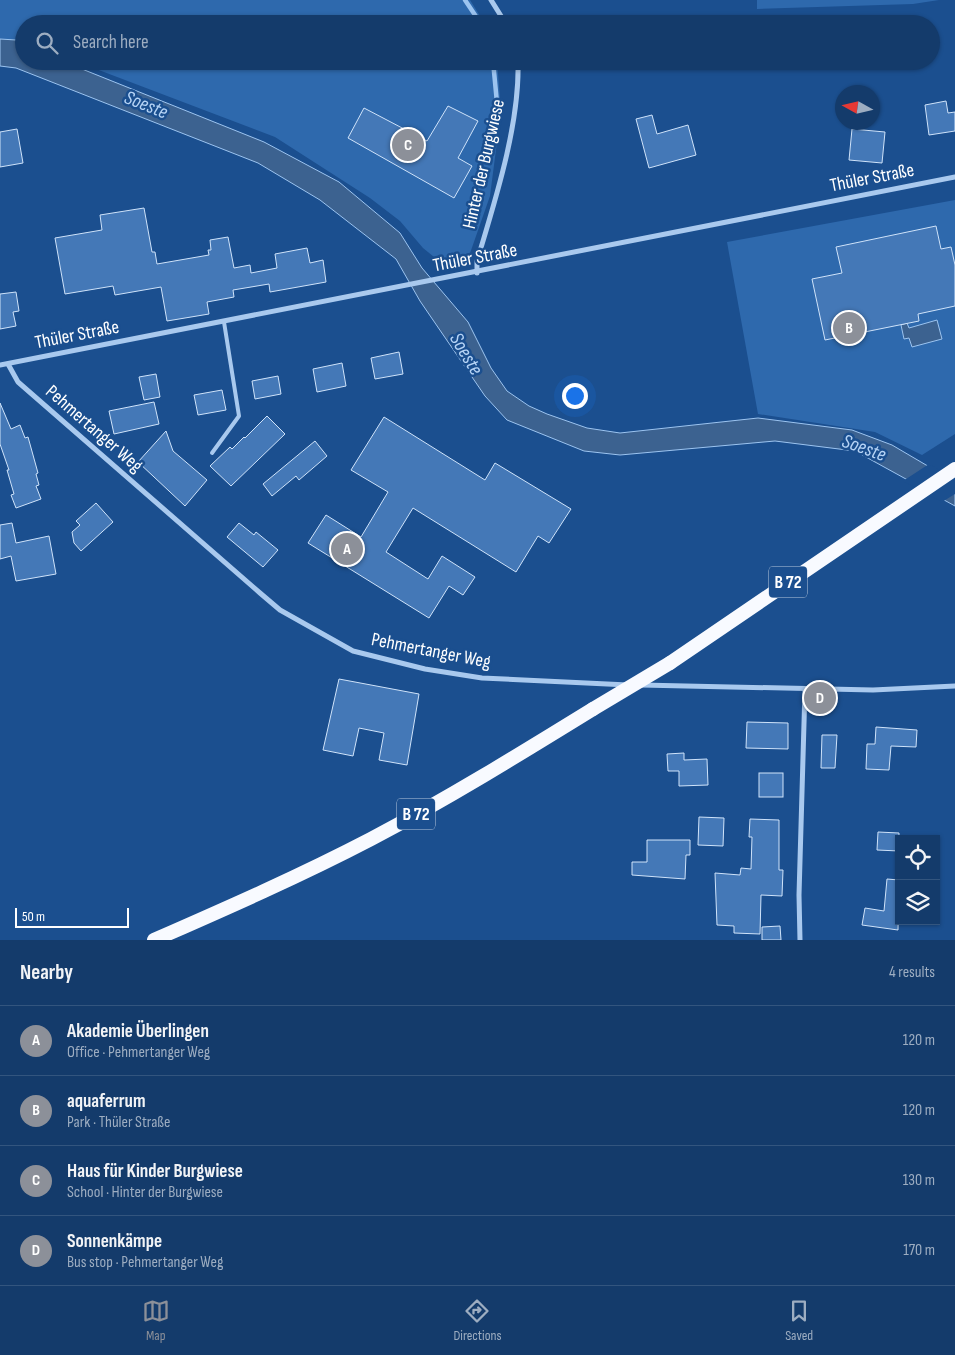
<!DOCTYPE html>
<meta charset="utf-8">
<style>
:root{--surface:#143b6b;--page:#1d4271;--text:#f1f3f6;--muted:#9dadc1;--line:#33557e;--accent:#8c9099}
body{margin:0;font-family:"Sofia Sans Condensed",sans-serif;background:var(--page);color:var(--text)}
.controls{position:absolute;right:15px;bottom:15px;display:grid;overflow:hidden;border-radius:0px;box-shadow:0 1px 4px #0004}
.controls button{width:45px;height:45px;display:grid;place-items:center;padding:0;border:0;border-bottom:1px solid var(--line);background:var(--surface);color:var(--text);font:25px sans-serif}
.compass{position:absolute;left:835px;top:85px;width:45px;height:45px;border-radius:50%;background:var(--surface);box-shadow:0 1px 4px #0004;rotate:278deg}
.scale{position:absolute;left:15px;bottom:12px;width:114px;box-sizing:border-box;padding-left:5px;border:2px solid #fff;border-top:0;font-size:14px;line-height:18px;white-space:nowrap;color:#fff;-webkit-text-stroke:4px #1b4f8f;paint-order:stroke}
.you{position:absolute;left:574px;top:395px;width:18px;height:18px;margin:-12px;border:4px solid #fff;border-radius:50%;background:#1a73e8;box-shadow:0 0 0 8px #1a73e833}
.badge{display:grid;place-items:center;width:32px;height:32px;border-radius:50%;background:var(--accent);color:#fff;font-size:16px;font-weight:700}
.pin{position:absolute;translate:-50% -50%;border:2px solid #fff;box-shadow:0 1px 5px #0006}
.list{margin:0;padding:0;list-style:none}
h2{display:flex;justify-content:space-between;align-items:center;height:65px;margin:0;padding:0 20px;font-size:21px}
h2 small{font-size:16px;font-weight:400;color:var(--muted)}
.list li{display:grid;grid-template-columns:32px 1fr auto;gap:15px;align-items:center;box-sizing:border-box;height:70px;padding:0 20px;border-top:1px solid var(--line)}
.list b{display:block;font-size:19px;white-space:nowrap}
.list p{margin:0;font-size:16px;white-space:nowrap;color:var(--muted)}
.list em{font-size:16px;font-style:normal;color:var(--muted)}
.icon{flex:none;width:28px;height:28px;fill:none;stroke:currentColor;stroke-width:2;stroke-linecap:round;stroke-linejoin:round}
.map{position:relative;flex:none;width:955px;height:940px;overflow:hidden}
.search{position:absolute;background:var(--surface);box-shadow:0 1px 4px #0004;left:15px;right:15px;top:15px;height:55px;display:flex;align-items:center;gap:12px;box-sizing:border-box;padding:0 18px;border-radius:28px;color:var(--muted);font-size:19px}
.sheet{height:345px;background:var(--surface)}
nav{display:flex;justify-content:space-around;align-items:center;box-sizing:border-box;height:70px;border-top:1px solid var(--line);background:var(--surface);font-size:14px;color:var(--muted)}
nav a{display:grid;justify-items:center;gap:2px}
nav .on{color:var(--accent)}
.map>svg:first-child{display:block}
.green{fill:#2e69ad}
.water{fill:#3c6290;stroke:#9cc4f0}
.pier{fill:#1b4f8f}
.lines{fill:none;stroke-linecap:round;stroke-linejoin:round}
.stream{stroke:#9cc4f0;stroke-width:4.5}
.building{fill:#4478b7;stroke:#cfe3fa}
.service{stroke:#a9c9ee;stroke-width:4}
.minor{stroke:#a9c9ee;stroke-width:5}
.trunk{stroke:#f8faff;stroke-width:14}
.trunk-bridge{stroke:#f8faff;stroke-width:14}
.labels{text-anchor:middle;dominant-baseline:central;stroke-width:5;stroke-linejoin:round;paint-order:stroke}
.shield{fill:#1b4f8f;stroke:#bbcadd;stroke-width:1}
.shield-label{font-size:18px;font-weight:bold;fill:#fff}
.street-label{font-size:19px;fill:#fff;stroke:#1b4f8f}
.water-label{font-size:20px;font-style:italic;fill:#b5d3f5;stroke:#1b4f8f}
</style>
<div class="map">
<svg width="955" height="940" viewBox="0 0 955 940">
<rect width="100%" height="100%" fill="#1b4f8f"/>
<!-- green -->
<g class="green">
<polygon points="0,0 470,0 485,24 24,24 24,45 0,39"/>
<polygon points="757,0 939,0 913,4 757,9"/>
<polygon points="75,61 497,61 501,111 490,196 468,259 439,261 423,248 400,221 370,198 275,137"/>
<polygon points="955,200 955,434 922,455 875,432 758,414 727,242"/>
</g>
<!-- water -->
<g class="water">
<polygon points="0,39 16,40 24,44 24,61 62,61 264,142 339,182 400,233 422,268 468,322 491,368 507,391 529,406 547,414 587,428 620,433 758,418 852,430 892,445 955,482 955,506 855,451 775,441 620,455 584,451 507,420 485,396 420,301 396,259 320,200 258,163 16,68 0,66"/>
<polygon points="937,320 942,339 912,347 909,338 904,339 901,325 907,323 909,328"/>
</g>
<!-- pier -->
<polygon class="pier" points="929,464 955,479 955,494 942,502 903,481"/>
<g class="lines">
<!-- stream -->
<g class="stream">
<polyline points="465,0 481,24"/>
<polyline points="493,61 497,103"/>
</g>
</g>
<!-- building -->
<g class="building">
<polygon points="946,101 948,113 955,112 955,131 929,135 925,105"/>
<polygon points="448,106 478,121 458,158 472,166 454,198 348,138 364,108 427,141"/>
<polygon points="652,115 657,134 688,125 696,155 649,168 636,119"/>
<polygon points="17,129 23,163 0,167 0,132"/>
<polygon points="852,129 885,132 882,163 849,160"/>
<polygon points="144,208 152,252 155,252 157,264 209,255 208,250 211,250 210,240 228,237 234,268 250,265 251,273 277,268 275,254 307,248 310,263 323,260 326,282 270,292 269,284 233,290 234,297 207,302 209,314 167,321 161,287 115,295 113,286 65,294 55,238 102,230 100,215"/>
<polygon points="936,226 941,249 951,247 955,265 955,306 918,314 919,321 825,340 812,279 842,273 836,247"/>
<polygon points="16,292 19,311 13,312 16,326 0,329 0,294"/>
<polygon points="399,352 403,374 375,379 371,358"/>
<polygon points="342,363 346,386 317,392 313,369"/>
<polygon points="156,374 160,397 144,400 139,377"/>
<polygon points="278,376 281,394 255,399 252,381"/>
<polygon points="222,390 226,410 198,415 194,395"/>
<polygon points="154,402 159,424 114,434 109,411"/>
<polygon points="0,403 11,429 20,425 25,438 28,437 38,473 36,474 39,485 36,486 41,499 16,508 11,495 14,494 7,470 9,470 0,444"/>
<polygon points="267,416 285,434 231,486 210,466 230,447 232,449 244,437 245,438"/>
<polygon points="384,417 485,480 495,463 571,509 549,543 538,536 516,572 413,508 386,552 428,579 442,556 475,577 463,595 449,586 429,618 308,543 326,515 361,537 388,492 351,470"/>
<polygon points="166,431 173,451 207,480 185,506 138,462"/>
<polygon points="315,441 327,456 299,480 296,476 272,496 263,484"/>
<polygon points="96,503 113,522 81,551 74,543 72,532 80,525 76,521"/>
<polygon points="12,523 16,543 49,536 56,574 16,581 11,556 0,559 0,525"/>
<polygon points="239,523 254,535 256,532 278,550 263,567 227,537"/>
<polygon points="339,679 419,694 407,765 379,760 384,733 359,728 353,756 323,750"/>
<polygon points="747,722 788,723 788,749 746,748"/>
<polygon points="876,727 917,730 916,747 891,746 889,770 866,769 867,744 875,744"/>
<polygon points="822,735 837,735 835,768 821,768"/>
<polygon points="684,753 684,760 707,759 708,785 679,786 679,771 668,771 667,754"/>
<rect x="759" y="773" width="24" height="24"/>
<polygon points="699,817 724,818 723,846 698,845"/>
<polygon points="750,819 779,820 779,870 783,870 782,896 761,895 760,934 734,933 734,926 717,925 715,873 740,875 741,868 751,869 752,837 749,837"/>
<polygon points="878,832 899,833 899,851 877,850"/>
<polygon points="647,840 690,840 690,855 686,855 685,879 632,875 632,862 647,862"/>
<polygon points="887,879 899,880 898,930 862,925 865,908 884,911"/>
<polygon points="780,926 781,940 762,940 762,927"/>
</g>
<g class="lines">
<!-- service -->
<polyline class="service" points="212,453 239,416 224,322"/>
<!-- minor -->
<g class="minor">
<polyline points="491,0 506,24"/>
<path d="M 477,273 L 477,261 C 495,201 520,124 518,61"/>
<polyline points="8,364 18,382 260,593 280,610 353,651 425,669 482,678 628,685"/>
<polyline points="0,365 955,177"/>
<polyline points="641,685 873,690 955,686"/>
<polyline points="800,940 799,895 805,689"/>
</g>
<!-- trunk -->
<g class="trunk">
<polyline points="670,663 955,469"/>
<path d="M 154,940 C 227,908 300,876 371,839 C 447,799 520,754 593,709"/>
</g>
<!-- trunk-bridge -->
<polyline class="trunk-bridge" points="593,709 670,663"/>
</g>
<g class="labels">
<!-- shield labels -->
<g class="shield">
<rect x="769" y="566.5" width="38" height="31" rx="4"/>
<rect x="397" y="798.5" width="38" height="31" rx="4"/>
</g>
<g class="shield-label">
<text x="788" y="582">B 72</text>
<text x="416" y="814">B 72</text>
</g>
<!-- street labels -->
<g class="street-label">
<text transform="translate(484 164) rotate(-77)">Hinter der Burgwiese</text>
<text transform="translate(872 178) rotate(-11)">Thüler Straße</text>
<text transform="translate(475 258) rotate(-11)">Thüler Straße</text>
<text transform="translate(77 335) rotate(-11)">Thüler Straße</text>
<text transform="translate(94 429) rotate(41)">Pehmertanger Weg</text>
<text transform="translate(431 651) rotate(11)">Pehmertanger Weg</text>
</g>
<!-- water labels -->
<g class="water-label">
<text transform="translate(146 105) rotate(22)">Soeste</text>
<text transform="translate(466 354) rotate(59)">Soeste</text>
<text transform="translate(864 448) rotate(20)">Soeste</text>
</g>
</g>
</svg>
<div class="controls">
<button><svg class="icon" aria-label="locate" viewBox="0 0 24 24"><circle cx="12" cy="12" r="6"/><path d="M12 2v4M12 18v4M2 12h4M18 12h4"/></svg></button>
<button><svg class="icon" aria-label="layers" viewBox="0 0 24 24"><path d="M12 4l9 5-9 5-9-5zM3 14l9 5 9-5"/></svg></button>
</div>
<svg class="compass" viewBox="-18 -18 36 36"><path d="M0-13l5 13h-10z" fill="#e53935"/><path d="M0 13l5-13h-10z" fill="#9dadc1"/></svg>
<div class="scale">50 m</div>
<div class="you"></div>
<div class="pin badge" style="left:347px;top:549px">A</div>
<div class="pin badge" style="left:849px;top:328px">B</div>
<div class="pin badge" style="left:408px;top:145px">C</div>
<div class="pin badge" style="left:820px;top:698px">D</div>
<div class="search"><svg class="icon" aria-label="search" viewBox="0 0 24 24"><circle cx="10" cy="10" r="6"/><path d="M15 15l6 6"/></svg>Search here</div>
</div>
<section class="sheet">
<h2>Nearby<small>4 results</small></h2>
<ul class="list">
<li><span class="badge">A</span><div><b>Akademie Überlingen</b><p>Office · Pehmertanger Weg</p></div><em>120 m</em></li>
<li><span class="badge">B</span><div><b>aquaferrum</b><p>Park · Thüler Straße</p></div><em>120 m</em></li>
<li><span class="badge">C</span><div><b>Haus für Kinder Burgwiese</b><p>School · Hinter der Burgwiese</p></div><em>130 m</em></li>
<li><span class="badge">D</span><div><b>Sonnenkämpe</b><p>Bus stop · Pehmertanger Weg</p></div><em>170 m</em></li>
</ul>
</section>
<nav>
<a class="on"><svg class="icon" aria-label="map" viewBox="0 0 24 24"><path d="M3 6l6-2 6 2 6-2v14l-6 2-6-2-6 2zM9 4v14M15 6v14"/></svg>Map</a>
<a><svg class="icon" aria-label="directions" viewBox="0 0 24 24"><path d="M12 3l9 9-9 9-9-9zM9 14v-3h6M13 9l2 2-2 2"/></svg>Directions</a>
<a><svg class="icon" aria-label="saved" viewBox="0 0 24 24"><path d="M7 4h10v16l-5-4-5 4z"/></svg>Saved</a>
</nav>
